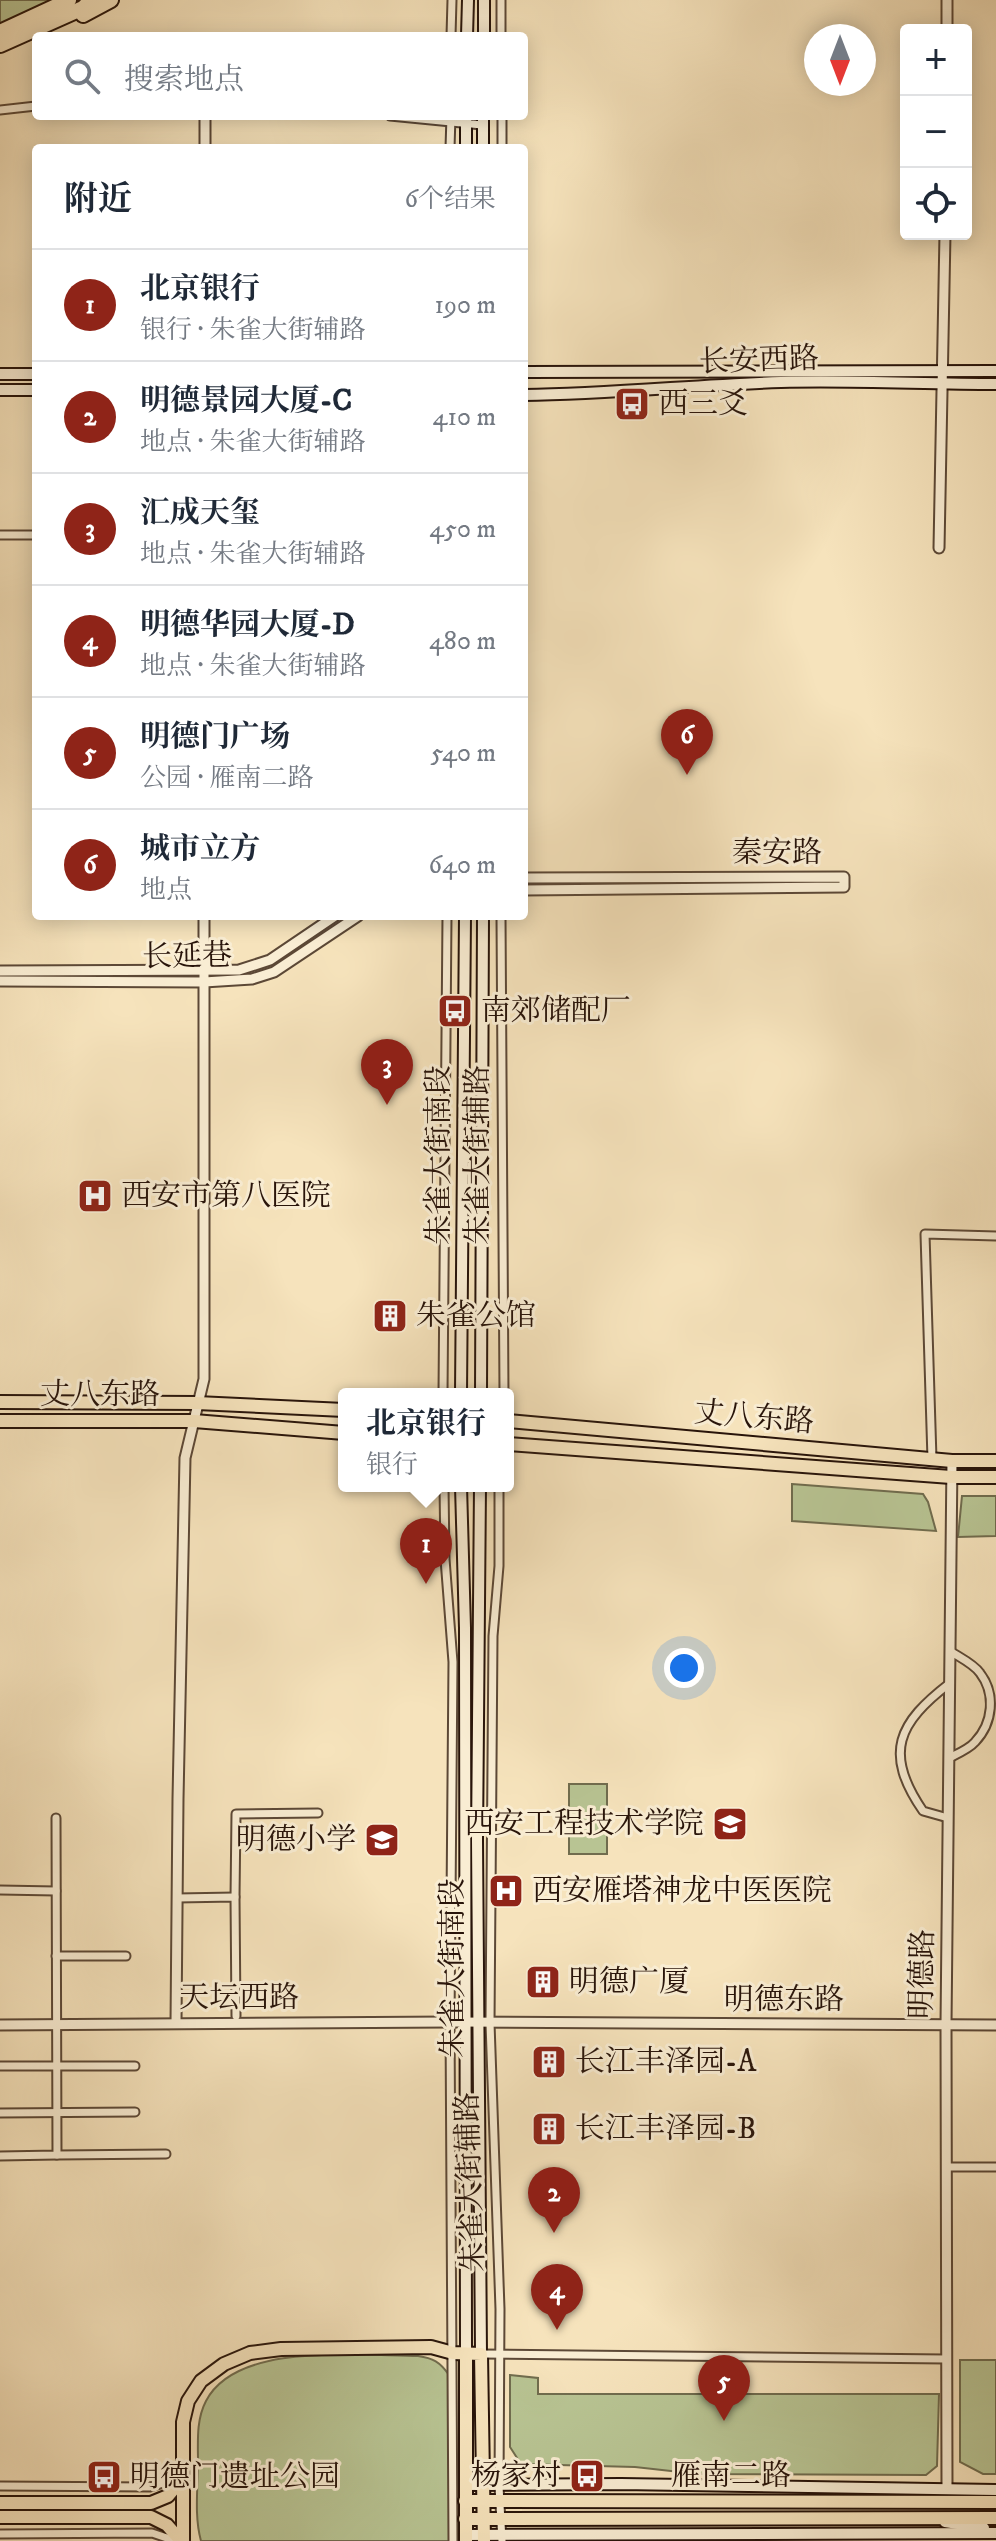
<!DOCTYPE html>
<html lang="zh">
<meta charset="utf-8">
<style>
:root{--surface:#fff;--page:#f6f6f7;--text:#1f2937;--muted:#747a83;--line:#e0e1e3;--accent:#8f2418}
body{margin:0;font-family:"IM FELL DW Pica","Noto Serif SC",serif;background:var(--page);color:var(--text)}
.controls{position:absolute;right:24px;top:24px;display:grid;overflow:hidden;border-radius:8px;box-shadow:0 4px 20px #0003}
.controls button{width:72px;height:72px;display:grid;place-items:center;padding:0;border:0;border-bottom:2px solid var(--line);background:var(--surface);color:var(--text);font:40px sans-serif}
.compass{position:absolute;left:804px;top:24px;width:72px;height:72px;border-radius:50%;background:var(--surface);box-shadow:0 4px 20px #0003;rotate:180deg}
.you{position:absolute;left:684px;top:1668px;width:28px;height:28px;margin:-20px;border:6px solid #fff;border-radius:50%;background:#1a73e8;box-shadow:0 0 0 12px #1a73e833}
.badge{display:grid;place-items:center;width:52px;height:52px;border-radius:50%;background:var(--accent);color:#fff;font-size:26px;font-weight:700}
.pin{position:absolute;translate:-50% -66px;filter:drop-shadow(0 2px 4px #0008)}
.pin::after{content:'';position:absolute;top:42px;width:28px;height:24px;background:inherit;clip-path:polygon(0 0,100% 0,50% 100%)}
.popup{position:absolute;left:338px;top:1388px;width:176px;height:104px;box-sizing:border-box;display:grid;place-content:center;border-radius:8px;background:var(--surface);filter:drop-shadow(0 2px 6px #0005);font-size:26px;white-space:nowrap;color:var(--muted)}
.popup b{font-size:30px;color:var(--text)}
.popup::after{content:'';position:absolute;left:50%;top:100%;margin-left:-16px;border:16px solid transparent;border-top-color:var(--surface)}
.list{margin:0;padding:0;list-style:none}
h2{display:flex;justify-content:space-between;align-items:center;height:104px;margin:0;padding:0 32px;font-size:34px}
h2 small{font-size:26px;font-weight:400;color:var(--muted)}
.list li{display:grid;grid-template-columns:52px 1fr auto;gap:24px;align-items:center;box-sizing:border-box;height:112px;padding:0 32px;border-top:2px solid var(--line)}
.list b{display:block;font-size:30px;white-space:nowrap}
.list p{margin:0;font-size:26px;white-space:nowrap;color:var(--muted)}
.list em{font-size:26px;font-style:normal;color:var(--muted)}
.icon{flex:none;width:44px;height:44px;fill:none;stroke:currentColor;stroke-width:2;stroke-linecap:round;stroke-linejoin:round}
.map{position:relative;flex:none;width:996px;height:2541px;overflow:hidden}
.search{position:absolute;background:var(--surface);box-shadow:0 4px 20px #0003;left:32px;top:32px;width:496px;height:88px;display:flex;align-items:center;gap:20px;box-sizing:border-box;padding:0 28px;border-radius:8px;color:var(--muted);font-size:30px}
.panel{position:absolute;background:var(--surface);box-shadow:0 4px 20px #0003;left:32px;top:144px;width:496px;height:776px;border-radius:8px}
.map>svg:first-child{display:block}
.green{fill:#b8c493;stroke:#706c4e;stroke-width:2}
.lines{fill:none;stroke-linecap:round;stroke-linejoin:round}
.minor-casing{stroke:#5c4836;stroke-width:11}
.tertiary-casing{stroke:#5c4836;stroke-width:13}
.secondary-casing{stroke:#28140a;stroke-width:14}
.primary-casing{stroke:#28140a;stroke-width:16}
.motorway-casing{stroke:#28140a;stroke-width:18}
.minor{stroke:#f9edd3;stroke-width:7}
.tertiary{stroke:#f9edd3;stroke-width:9}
.secondary{stroke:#f9edd3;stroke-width:10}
.primary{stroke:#f6e3bc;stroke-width:12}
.motorway{stroke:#f6e3bc;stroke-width:14}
.labels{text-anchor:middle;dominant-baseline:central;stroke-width:6;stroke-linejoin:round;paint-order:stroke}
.street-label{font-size:30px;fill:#28140a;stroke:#f9edd3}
.poi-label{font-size:30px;fill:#28140a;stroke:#f9edd3;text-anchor:start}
</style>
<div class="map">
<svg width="996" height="2541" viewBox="0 0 996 2541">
<rect width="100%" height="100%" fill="#f6e3bc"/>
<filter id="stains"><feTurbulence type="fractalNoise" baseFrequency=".0025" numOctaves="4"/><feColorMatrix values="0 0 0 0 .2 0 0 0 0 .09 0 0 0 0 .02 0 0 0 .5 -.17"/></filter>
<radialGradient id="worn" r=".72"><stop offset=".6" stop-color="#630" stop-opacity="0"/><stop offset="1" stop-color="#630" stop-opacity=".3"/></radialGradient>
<!-- green -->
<g class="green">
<polygon points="0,0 81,0 0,27"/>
<polygon points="792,1484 923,1494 928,1502 936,1531 792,1521"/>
<polygon points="962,1496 996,1496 996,1536 958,1537"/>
<rect x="569" y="1784" width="38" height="70"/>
<path d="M 418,2356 C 433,2358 440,2362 449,2375 L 451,2541 L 201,2541 C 194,2516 198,2487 198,2462 C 198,2442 196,2420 206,2401 C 237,2341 360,2356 418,2356 Z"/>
<polygon points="960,2360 996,2360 996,2474 983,2474 960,2462"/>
<polygon points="510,2375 538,2378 538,2394 939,2394 937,2466 926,2475 698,2474 635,2467 521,2464 510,2447"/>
</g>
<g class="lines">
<!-- minor casing -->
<g class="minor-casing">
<g id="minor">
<polyline points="501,0 501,36"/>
<polyline points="451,36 452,0"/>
<polyline points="0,110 36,106"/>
<polyline points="390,116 482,125"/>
<polyline points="502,116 502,148"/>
<polyline points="450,148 451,116"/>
<polyline points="0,535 36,535"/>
<polyline points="501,916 504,1394"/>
<polyline points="443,1394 447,916"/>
<polyline points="932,1459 925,1234 996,1236"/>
<polyline points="444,1486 445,1559 453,1662 450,2022 453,2541"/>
<polyline points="499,1486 499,1566 493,1636 490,2023 500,2309 499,2486 502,2541"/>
<path d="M 949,1758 C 957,1754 969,1749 975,1742 C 993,1723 996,1694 980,1673 C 974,1664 959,1657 950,1651"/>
<path d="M 948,1818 L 923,1811 C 883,1753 898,1723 950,1683"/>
<polyline points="0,1890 56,1891"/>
<polyline points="235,1897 236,1814 318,1813"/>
<polyline points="177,1898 235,1897 236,2016"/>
<polyline points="56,1956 126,1956"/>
<polyline points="0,2066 135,2066"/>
<polyline points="0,2113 135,2112"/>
<polyline points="57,2155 166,2154"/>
<polyline points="0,2156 57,2155 56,1818"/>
<polyline points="946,2167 996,2167"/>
<polyline points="481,2354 945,2359"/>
<polyline points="0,2486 150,2487 181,2478"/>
<polyline points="0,2534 152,2533 176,2541"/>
</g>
</g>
<!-- tertiary casing -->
<g class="tertiary-casing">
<g id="tertiary">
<polyline points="947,30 947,0"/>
<polyline points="205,116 205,148"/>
<polyline points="939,548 945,234"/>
<polyline points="524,878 844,877 844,887 524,890"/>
<polyline points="0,971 239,970 270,960 335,916"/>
<polyline points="0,981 204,982 252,979 274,972 358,916"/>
<polyline points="176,2022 178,1799 185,1458 204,1379 204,916"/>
<polyline points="0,2025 450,2022 996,2025"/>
<polyline points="947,2488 946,2024 952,1461"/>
</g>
</g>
<!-- secondary casing -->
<g class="secondary-casing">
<g id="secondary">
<polyline points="467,36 468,0"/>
<polyline points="484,36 484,0"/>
<polyline points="466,148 466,116"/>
<polyline points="483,148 483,116"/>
<polyline points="524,372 996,371"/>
<polyline points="0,374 36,374"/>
<polyline points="0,390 36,390"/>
<path d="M 524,395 C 610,394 695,385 781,382 C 853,380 925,384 996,384"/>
<polyline points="461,1394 465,916"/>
<polyline points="481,1394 483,916"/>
<polyline points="461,1486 465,1628 466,2354"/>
<polyline points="480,1486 477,1840 481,2354"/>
<polyline points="466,2485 621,2484 996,2490"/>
<polyline points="945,2522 984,2528"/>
<polyline points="466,2535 996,2533"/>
</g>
</g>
<!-- primary casing -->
<g class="primary-casing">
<g id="primary">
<polyline points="0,1402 197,1403 344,1410"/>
<polyline points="0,1421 194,1421 344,1433"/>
<polyline points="508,1421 952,1461 996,1461"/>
<polyline points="508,1444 951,1477 996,1477"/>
<polyline points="466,2354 466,2541"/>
<polyline points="465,2501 996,2502"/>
<polyline points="0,2503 151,2503 168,2496 183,2478"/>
<polyline points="0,2517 151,2517 167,2525 181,2541"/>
<polyline points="465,2519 996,2518"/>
<polyline points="183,2541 183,2422 188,2401 201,2381 224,2364 250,2353 281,2349 431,2347 453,2353 481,2354 484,2541"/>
</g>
</g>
<!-- motorway casing -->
<g class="motorway-casing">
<g id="motorway">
<polyline points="83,15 111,0"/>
<polyline points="0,32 69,0"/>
<polyline points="0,45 83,8 91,0"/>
</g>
</g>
<!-- minor -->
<use href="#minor" class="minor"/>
<!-- tertiary -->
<use href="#tertiary" class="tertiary"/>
<!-- secondary -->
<use href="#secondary" class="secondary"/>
<!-- primary -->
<use href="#primary" class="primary"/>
<!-- motorway -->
<use href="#motorway" class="motorway"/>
</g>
<!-- icons -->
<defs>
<g id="bus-square" transform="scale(1.8)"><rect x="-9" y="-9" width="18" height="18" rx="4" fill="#8f2418" stroke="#f9edd3"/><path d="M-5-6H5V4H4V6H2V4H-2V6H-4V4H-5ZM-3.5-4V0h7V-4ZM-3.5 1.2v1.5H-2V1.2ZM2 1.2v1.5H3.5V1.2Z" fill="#fff"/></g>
<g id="hospital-square" transform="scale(1.8)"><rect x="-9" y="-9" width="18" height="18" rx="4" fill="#8f2418" stroke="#f9edd3"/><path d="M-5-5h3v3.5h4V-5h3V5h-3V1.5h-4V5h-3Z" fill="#fff"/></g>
<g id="building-square" transform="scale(1.8)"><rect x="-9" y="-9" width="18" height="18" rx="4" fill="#8f2418" stroke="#f9edd3"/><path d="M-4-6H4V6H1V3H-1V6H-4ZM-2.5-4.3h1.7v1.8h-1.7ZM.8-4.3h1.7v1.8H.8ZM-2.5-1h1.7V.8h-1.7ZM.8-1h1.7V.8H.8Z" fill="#fff"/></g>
<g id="university-square" transform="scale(1.8)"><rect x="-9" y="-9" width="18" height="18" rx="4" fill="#8f2418" stroke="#f9edd3"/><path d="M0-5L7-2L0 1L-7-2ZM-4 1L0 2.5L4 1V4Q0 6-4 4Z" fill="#fff"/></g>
<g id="school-square" transform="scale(1.8)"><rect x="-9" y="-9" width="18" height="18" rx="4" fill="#8f2418" stroke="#f9edd3"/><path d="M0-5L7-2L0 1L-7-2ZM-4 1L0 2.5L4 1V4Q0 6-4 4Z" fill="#fff"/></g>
</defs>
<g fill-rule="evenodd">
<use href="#bus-square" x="632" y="404"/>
<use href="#bus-square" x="455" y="1011"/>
<use href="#hospital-square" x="95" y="1196"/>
<use href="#building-square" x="390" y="1316"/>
<use href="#university-square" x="730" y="1824"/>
<use href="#school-square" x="382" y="1840"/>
<use href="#hospital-square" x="506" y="1891"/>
<use href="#building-square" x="543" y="1982"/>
<use href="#building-square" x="549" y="2062"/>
<use href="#building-square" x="549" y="2129"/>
<use href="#bus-square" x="587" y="2476"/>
<use href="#bus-square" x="104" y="2477"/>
</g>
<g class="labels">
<!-- street labels -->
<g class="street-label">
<text transform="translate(759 361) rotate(-2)">长安西路</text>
<text x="777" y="853">秦安路</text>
<text transform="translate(187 957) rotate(-1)">长延巷</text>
<text transform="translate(439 1155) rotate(-90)">朱雀大街南段</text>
<text transform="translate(478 1155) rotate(-90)">朱雀大街辅路</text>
<text x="100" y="1395">丈八东路</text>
<text transform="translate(754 1418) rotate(5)">丈八东路</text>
<text transform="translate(453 1968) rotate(-90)">朱雀大街南段</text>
<text transform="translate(923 1974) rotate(-89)">明德路</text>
<text x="239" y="1998">天坛西路</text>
<text x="784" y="2000">明德东路</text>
<text transform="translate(471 2182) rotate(-92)">朱雀大街辅路</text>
<text x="731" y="2476">雁南二路</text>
</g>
<!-- poi labels -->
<g class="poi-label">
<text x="658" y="404">西三爻</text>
<text x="481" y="1011">南郊储配厂</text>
<text x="121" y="1196">西安市第八医院</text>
<text x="416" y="1316">朱雀公馆</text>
<text x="704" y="1824" text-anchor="end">西安工程技术学院</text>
<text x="356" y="1840" text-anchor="end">明德小学</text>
<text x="532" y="1891">西安雁塔神龙中医医院</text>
<text x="569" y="1982">明德广厦</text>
<text x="575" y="2062">长江丰泽园-A</text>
<text x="575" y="2129">长江丰泽园-B</text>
<text x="561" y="2476" text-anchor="end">杨家村</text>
<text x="130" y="2477">明德门遗址公园</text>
</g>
</g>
<rect width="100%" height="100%" filter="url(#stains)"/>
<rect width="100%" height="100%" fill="url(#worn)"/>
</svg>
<div class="controls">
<button>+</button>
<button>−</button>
<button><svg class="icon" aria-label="locate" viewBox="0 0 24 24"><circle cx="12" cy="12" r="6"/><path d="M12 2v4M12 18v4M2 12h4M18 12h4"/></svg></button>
</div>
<svg class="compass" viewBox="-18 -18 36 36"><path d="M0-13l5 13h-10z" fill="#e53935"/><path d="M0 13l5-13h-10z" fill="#747a83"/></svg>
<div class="you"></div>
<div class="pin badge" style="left:426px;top:1584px">1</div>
<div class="popup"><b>北京银行</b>银行</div>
<div class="pin badge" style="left:554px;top:2233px">2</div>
<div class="pin badge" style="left:387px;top:1105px">3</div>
<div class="pin badge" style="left:557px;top:2330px">4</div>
<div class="pin badge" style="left:724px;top:2421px">5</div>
<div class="pin badge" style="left:687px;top:775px">6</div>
<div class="search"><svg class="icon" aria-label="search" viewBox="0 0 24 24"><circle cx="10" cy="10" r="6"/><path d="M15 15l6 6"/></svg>搜索地点</div>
<section class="panel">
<h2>附近<small>6个结果</small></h2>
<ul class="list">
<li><span class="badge">1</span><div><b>北京银行</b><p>银行 · 朱雀大街辅路</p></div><em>190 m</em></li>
<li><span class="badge">2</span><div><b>明德景园大厦-C</b><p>地点 · 朱雀大街辅路</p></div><em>410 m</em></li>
<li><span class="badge">3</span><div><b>汇成天玺</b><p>地点 · 朱雀大街辅路</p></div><em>450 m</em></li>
<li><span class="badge">4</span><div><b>明德华园大厦-D</b><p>地点 · 朱雀大街辅路</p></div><em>480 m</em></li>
<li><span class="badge">5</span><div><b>明德门广场</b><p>公园 · 雁南二路</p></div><em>540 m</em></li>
<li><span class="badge">6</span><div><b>城市立方</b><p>地点</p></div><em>640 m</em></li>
</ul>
</section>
</div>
